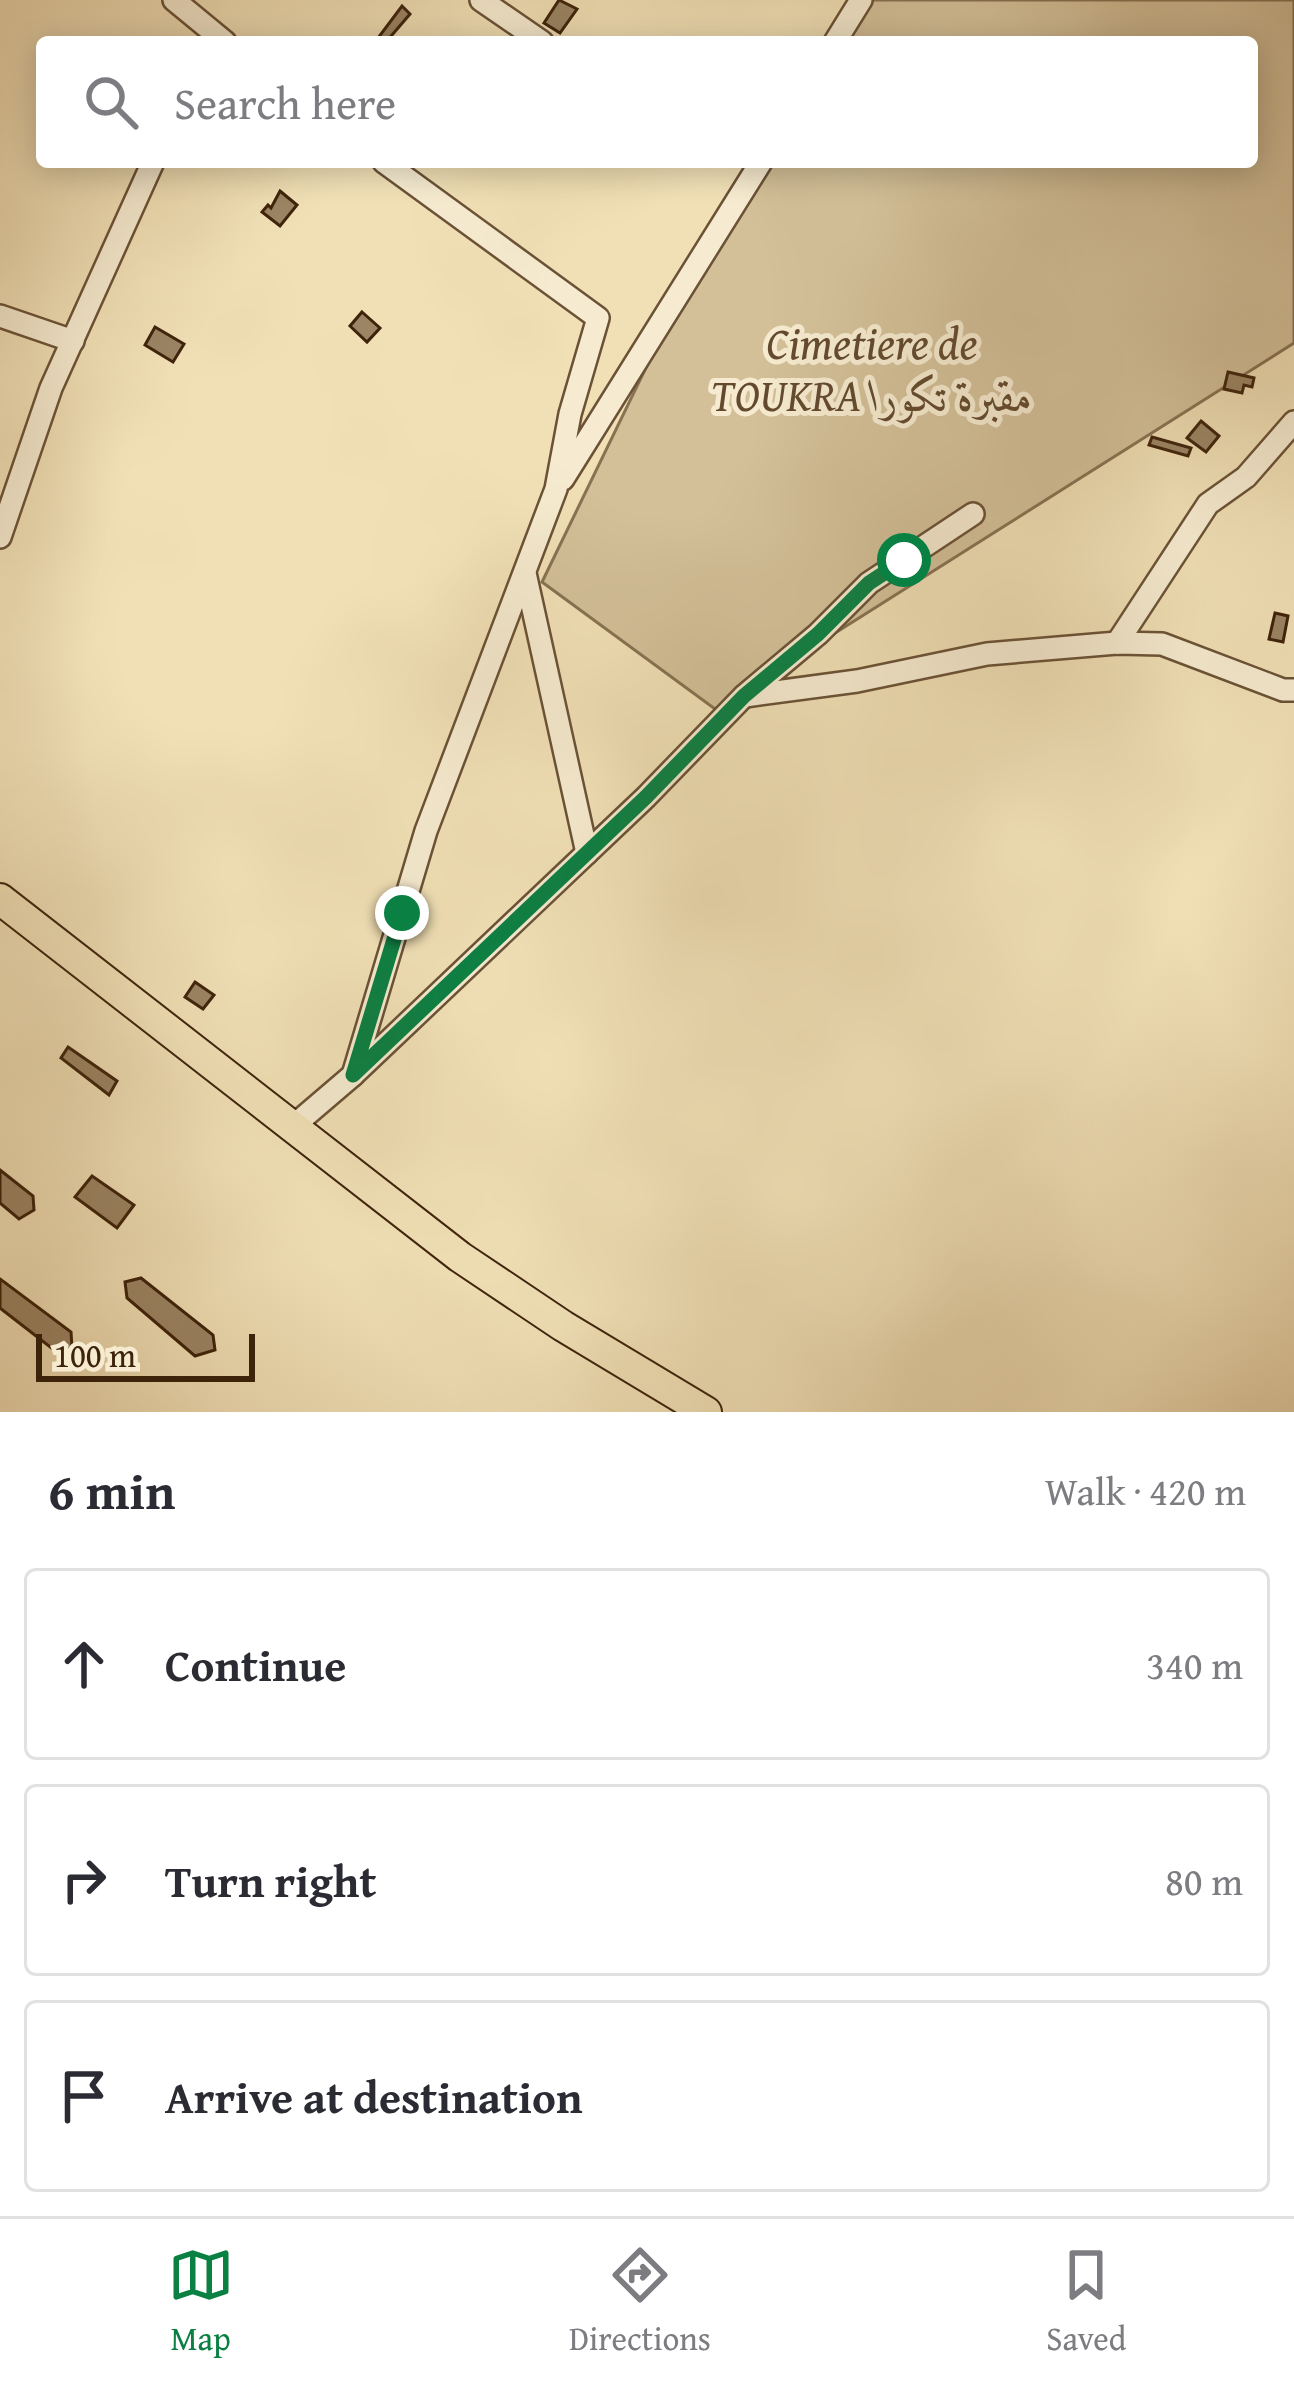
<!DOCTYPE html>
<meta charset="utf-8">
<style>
:root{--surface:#fff;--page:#f7f7f7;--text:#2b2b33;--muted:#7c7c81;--line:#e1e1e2;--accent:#0b8043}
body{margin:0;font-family:"Gentium Book Plus",Amiri,serif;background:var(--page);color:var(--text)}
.scale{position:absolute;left:36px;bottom:30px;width:219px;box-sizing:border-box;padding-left:12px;border:6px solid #3e230b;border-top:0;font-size:33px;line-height:42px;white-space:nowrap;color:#3e230b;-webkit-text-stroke:9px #f6ebd0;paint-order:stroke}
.stop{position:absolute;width:36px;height:36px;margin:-27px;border:9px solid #0b8043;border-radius:50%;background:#fff}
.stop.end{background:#0b8043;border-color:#fff;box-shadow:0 3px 12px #0008}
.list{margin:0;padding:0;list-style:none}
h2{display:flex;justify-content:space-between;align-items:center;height:156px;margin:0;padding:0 48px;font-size:51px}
h2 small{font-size:39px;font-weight:400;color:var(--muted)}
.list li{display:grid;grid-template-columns:78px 1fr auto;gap:36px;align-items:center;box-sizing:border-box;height:192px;margin:0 24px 24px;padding:0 24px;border:3px solid var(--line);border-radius:12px}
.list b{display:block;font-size:45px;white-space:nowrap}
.list em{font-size:39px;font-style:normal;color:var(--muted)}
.icon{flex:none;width:66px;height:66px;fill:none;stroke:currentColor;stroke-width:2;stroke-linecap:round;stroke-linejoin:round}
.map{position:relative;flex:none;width:1294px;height:1412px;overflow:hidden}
.search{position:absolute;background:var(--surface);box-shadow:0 6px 30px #0003;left:36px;right:36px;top:36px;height:132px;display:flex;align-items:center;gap:30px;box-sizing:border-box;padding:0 42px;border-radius:12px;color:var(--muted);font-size:45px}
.sheet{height:804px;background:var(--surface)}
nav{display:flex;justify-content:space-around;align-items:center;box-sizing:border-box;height:168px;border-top:3px solid var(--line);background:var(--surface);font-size:33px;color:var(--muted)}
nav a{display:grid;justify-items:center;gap:6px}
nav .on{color:var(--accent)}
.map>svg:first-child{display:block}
.green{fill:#d3c099;stroke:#887252;stroke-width:3}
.building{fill:#9b8564;stroke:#3e230b;stroke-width:3}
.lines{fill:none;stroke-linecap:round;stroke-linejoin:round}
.minor-casing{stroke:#6b5236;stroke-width:26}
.highway-casing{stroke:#3e230b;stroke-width:34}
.minor{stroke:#f6ebd0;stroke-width:21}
.highway{stroke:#f1e0b6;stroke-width:30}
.route{stroke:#0b8043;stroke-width:15}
.labels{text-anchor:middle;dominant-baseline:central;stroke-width:10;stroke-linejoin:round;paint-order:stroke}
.park-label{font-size:45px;font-style:italic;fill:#634a2e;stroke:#f6ebd0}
</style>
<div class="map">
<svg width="1294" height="1412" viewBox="0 0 1294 1412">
<rect width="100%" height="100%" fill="#f1e0b6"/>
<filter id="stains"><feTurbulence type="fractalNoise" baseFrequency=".00167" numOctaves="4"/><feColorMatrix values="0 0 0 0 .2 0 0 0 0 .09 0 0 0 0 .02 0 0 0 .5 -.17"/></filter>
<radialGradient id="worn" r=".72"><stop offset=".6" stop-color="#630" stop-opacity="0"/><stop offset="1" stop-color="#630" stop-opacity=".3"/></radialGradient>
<!-- green -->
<polygon class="green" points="861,0 1294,0 1294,343 715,709 542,582 722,211 754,162 1252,162 1252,42 834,42"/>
<!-- building -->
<g class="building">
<polygon points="559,0 577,9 560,33 544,23"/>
<polygon points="402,6 410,14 386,42 375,42"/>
<polygon points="280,191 297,205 280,226 262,212 268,205 271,208"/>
<polygon points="362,312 380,328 367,342 350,326"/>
<polygon points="155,327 184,344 173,362 145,345"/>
<polygon points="1228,372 1254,378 1252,387 1244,385 1242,393 1224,389"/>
<polygon points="1201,421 1219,436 1206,452 1187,438"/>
<polygon points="1152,437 1191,448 1188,456 1149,445"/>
<polygon points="1275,613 1288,616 1283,642 1269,639"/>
<polygon points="195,982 214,995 203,1009 185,997"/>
<polygon points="68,1047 117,1081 109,1095 61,1058"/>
<polygon points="0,1170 33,1196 34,1210 19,1219 0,1203"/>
<polygon points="92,1176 134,1205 117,1228 75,1197"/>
<polygon points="141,1278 213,1335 215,1350 195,1356 127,1298 125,1282"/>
<polygon points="0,1279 71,1332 72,1348 54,1350 0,1308"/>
</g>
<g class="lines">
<!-- minor casing -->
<g class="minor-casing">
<g id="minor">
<polyline points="174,0 225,42"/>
<polyline points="481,0 542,42"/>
<polyline points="835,42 861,0"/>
<polyline points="0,316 73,341"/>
<polyline points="563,479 761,162"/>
<polyline points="0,537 51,388 153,162"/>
<polyline points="525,573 587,853"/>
<polyline points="1117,643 1208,504 1246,477 1294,422"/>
<polyline points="745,696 857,681 987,654 1117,643 1162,644 1283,690 1294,690"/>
<polyline points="353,1075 426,831 556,489 570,414 598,318 384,162"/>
<polyline points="291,1128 353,1075 646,797 744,696 818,634 869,583 973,514"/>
</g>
</g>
<!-- highway casing -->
<g class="highway-casing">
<polyline id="highway" points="0,899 460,1257 563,1326 706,1412"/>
</g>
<!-- minor -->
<use href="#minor" class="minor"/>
<!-- highway -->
<use href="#highway" class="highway"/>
</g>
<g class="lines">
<!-- route -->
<polyline class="route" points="402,913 353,1075 646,797 744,696 818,634 869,583 904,560"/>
</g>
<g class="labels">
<!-- park labels -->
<g class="park-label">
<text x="872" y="342">Cimetiere de<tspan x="872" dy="52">TOUKRA مقبرة تكورا</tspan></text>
</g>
</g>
<rect width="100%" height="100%" filter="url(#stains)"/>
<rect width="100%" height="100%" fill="url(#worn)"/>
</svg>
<div class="scale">100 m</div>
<div class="stop" style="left:904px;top:560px"></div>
<div class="stop end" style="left:402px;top:913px"></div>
<div class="search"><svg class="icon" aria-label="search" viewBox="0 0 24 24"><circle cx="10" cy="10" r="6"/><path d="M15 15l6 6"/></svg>Search here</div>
</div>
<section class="sheet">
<h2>6 min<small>Walk · 420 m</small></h2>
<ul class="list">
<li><svg class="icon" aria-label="ahead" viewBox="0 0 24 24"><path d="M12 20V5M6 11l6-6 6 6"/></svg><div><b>Continue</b></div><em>340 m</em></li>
<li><svg class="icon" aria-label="right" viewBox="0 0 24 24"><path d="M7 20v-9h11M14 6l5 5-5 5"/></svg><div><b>Turn right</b></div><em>80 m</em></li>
<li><svg class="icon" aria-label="arrive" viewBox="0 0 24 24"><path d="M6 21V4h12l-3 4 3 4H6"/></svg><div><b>Arrive at destination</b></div></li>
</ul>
</section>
<nav>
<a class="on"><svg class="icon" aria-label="map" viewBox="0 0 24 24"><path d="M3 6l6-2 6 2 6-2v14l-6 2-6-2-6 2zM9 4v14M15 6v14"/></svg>Map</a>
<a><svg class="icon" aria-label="directions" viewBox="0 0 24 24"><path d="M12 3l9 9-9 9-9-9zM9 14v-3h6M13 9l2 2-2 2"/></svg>Directions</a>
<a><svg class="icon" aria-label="saved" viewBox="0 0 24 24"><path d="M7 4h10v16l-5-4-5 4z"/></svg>Saved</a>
</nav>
